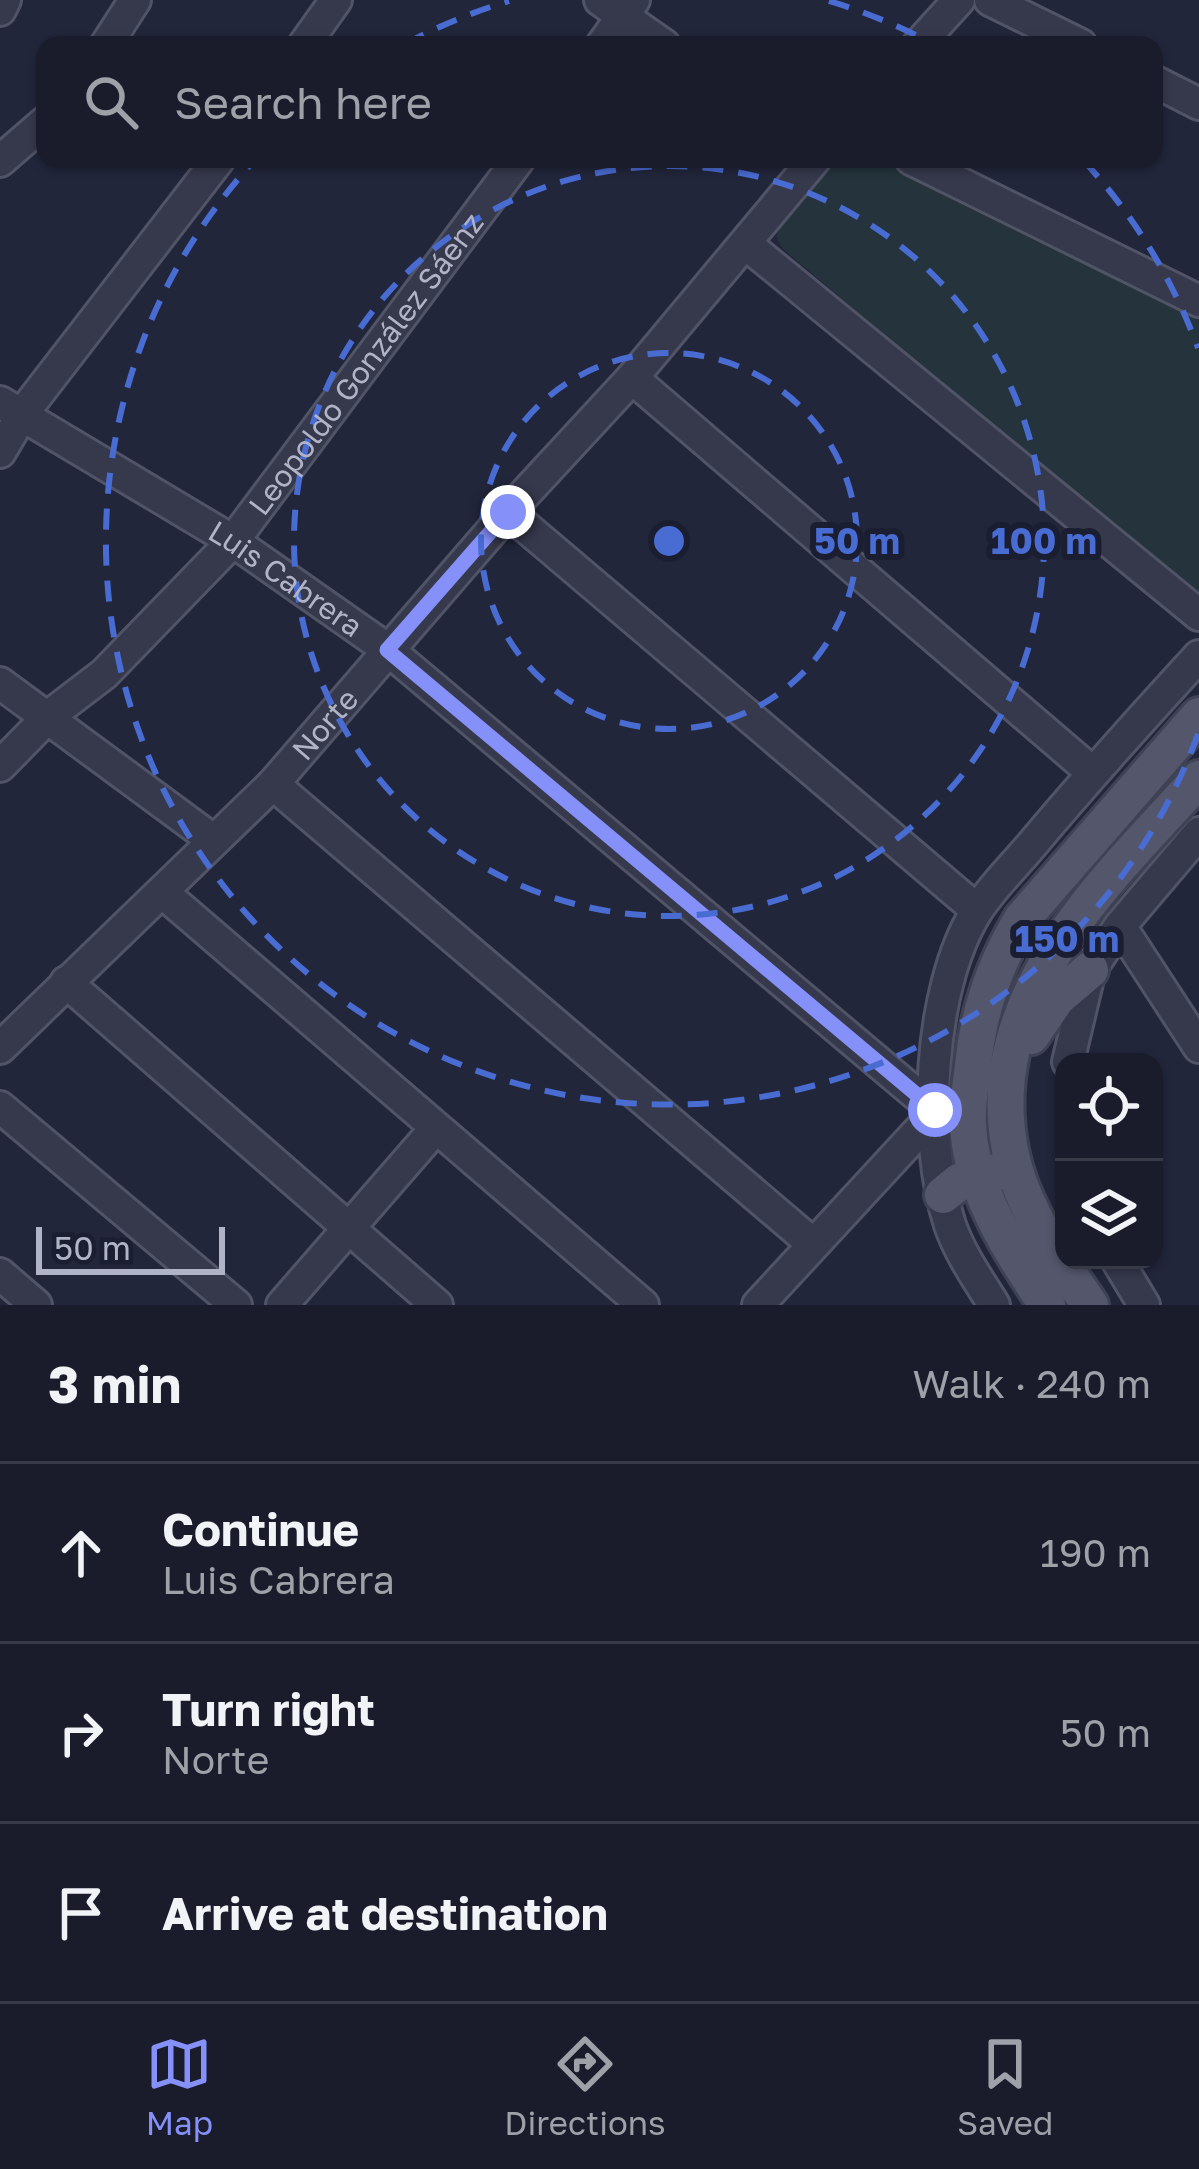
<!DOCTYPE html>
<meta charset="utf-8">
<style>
:root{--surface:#1a1c2c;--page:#232534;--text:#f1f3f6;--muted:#9fa1a9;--line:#383a48;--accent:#8590f9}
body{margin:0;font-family:"Golos Text",sans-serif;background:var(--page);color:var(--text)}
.controls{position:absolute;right:36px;bottom:36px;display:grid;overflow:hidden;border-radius:24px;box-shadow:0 3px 9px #0004}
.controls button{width:108px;height:108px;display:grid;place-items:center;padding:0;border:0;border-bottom:3px solid var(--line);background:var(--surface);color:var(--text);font:60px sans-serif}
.scale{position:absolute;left:36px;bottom:30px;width:189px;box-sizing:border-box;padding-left:12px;border:6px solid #b1b3c7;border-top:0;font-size:33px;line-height:42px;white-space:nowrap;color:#b1b3c7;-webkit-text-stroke:9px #1b1e30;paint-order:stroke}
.stop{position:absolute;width:36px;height:36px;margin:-27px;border:9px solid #8590f9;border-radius:50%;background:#fff}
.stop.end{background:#8590f9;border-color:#fff;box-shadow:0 3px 12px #0008}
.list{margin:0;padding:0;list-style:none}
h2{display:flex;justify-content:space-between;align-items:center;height:156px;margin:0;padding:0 48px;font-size:51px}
h2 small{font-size:39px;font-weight:400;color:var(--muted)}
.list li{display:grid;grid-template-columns:78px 1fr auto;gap:36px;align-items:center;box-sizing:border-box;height:180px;padding:0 48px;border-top:3px solid var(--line)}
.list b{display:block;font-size:45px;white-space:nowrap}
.list p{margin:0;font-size:39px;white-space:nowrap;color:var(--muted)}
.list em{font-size:39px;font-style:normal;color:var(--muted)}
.icon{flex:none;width:66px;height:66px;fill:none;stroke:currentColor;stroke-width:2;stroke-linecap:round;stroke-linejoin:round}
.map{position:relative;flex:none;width:1199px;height:1305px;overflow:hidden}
.search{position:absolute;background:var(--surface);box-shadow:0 3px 9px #0004;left:36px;right:36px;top:36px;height:132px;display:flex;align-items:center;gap:30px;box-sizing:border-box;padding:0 42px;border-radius:24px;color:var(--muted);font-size:45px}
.sheet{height:696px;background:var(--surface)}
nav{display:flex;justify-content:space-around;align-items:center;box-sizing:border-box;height:168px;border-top:3px solid var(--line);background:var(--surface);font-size:33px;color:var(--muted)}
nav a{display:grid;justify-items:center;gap:6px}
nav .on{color:var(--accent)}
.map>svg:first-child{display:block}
.green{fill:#24333c}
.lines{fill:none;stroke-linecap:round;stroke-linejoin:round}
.minor-casing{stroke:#515366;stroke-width:36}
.major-casing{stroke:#3f4254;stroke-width:42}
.minor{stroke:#36394c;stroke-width:30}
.major{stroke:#54576c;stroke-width:36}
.route{stroke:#8590f9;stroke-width:15}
.ring{fill:none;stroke:#496cd3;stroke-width:6;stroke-dasharray:21 15}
.labels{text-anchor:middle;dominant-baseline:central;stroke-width:12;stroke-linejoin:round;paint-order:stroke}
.street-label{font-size:30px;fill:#b1b3c7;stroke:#1b1e30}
.centre{fill:#496cd3;stroke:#1b1e30;stroke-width:6}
.ring-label{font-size:36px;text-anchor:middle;font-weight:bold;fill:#496cd3;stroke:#1b1e30;stroke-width:12;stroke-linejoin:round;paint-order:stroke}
</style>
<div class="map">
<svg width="1199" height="1305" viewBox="0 0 1199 1305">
<rect width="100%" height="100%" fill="#22263b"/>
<!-- green -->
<polygon class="green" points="839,159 881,159 1199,317 1199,600 783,249 776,237 781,223"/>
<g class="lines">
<!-- minor casing -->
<g class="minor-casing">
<g id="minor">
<polyline points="600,0 664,45"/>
<polyline points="990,0 1081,45"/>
<polyline points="0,10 5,0"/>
<polyline points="106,45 135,0"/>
<polyline points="304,45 336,0"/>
<polyline points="602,45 634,0"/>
<polyline points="918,45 959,0"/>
<polyline points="1154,81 1199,104"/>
<polyline points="911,159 1199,301"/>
<polyline points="0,161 45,122"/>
<polyline points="746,244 1199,615"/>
<polyline points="632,378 1093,773"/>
<path id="s1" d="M 0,402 L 233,541 L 387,649 L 935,1110"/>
<polyline points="0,452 23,413 219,159"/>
<polyline points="508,512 977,910"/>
<polyline points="0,683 213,840"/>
<path id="s2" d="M 0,766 L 49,716 L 104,674 L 233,541 L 519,159"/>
<polyline points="273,784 813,1244"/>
<polyline points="162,892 643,1305"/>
<polyline points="1120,926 1199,1047"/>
<polyline points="66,982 437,1305"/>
<path id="s3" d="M 0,1048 L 273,784 L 508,512 L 632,378 L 815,159"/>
<polyline points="1068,1062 1090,970 1120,926 1199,833"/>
<polyline points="0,1107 236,1305"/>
<polyline points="1117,1260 1144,1305"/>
<polyline points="0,1274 36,1305"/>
<polyline points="282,1305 436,1128"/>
<polyline points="758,1305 941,1107"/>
<path d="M 994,1305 C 978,1279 960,1254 950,1225 C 922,1139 928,990 976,912 C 992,887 1016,864 1035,841 C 1088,778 1143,717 1199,656"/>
</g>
</g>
<!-- major casing -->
<g class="major-casing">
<g id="major">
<polyline points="1031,1036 1057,998 1090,970"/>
<polyline points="943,1195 959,1182 1000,1171"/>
<path d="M 1047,1305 C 1011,1251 969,1188 968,1121 C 967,1103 971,1084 973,1066 C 978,1012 994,965 1022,919 L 1199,716"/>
<path d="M 1090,1305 C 1058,1258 1021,1208 1010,1150 C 980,997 1106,881 1199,779"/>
</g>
</g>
<!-- minor -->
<use href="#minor" class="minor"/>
<!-- major -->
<use href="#major" class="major"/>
</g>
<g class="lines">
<!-- route -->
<polyline class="route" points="508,512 387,650 935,1110"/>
</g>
<!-- distance rings -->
<g class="ring">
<circle cx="669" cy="541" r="188"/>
<circle cx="669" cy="541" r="375"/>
<path d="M1198 734A563 563 0 1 1 254 161M405 44A563 563 0 0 1 509 1M829 1A563 563 0 0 1 933 44M1084 161A563 563 0 0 1 1198 348"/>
</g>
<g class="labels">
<!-- street labels -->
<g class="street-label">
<text stroke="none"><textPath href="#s2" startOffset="546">Leopoldo González Sáenz</textPath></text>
<text stroke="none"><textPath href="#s1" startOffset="336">Luis Cabrera</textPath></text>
<text stroke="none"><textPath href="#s3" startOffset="459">Norte</textPath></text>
</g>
</g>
<circle cx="669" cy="541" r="18" class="centre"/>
<g class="ring-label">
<text x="857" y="554">50 m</text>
<text x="1044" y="554">100 m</text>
<text x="1067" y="952">150 m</text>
</g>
</svg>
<div class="controls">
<button><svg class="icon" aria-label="locate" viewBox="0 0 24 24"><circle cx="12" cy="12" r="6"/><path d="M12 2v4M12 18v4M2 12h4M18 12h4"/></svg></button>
<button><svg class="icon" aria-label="layers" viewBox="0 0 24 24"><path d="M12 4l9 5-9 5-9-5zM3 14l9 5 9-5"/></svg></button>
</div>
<div class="scale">50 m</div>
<div class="stop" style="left:935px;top:1110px"></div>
<div class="stop end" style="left:508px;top:512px"></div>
<div class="search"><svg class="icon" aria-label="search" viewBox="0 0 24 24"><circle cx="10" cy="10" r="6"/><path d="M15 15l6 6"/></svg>Search here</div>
</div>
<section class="sheet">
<h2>3 min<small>Walk · 240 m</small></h2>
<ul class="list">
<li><svg class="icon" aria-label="ahead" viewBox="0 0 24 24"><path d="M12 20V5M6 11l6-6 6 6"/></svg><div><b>Continue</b><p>Luis Cabrera</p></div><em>190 m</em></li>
<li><svg class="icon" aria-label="right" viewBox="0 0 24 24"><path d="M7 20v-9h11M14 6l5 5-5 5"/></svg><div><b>Turn right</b><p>Norte</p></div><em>50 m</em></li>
<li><svg class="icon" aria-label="arrive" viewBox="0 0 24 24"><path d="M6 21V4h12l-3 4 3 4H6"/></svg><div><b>Arrive at destination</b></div></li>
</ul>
</section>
<nav>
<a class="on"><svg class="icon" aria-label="map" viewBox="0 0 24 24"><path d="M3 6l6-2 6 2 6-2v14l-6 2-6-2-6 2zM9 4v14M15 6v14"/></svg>Map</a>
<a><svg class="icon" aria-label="directions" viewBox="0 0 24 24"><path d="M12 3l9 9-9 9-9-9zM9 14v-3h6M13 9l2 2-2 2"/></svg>Directions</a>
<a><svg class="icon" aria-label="saved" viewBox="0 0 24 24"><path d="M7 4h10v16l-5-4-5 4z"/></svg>Saved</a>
</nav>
